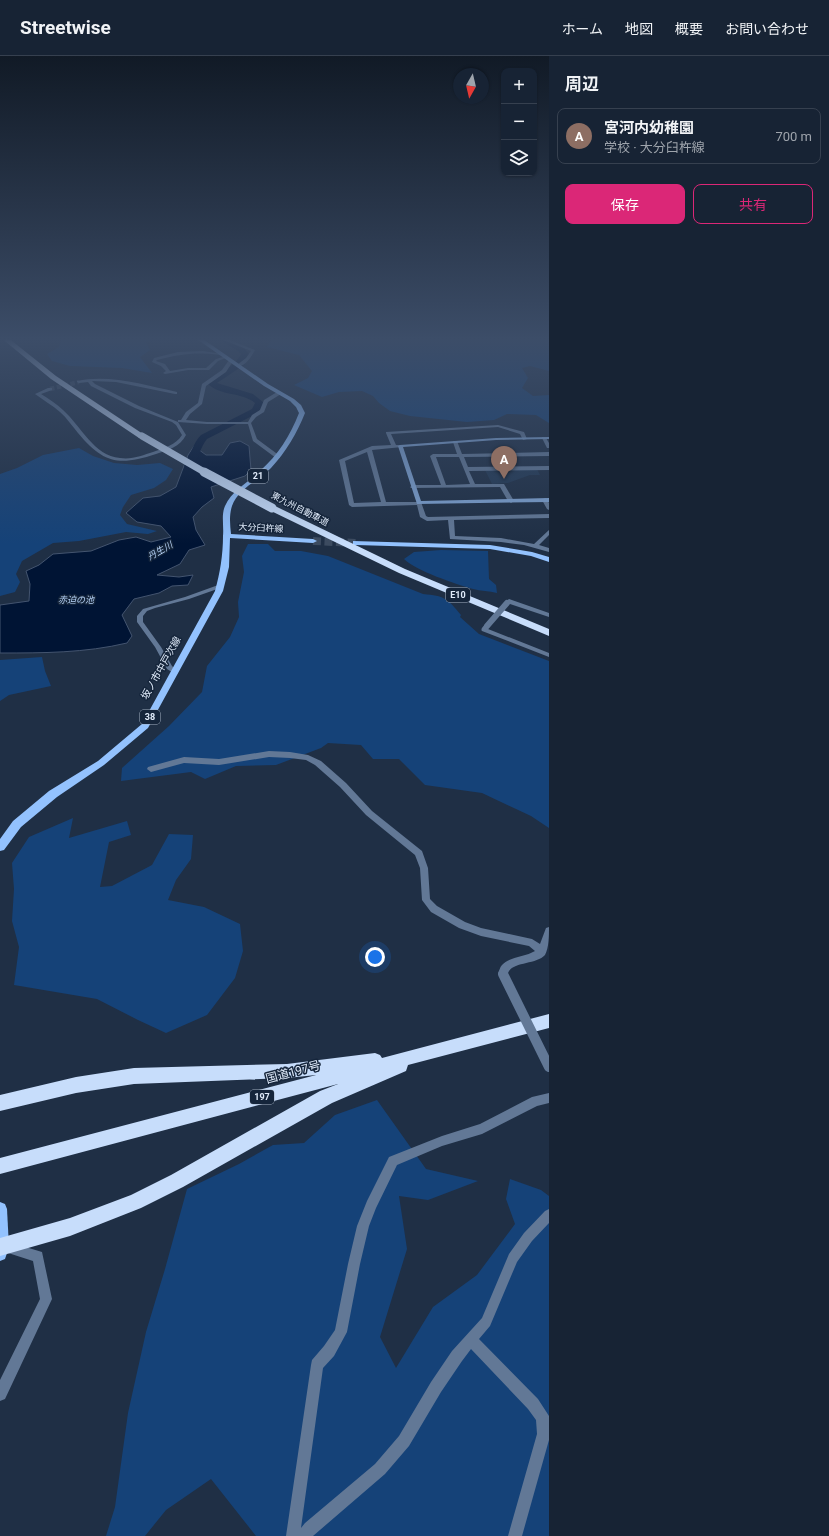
<!DOCTYPE html>
<html lang="ja">
<meta charset="utf-8">
<style>
:root{--surface:#172334;--page:#242f40;--text:#f1f3f6;--muted:#9ea4ac;--line:#36404f;--accent:#db2777}
body{margin:0;font-family:Roboto,"Noto Sans JP",sans-serif;background:var(--page);color:var(--text)}
.controls{position:absolute;right:12px;top:12px;display:grid;overflow:hidden;border-radius:8px;box-shadow:0 1px 3px #0004}
.controls button{width:36px;height:36px;display:grid;place-items:center;padding:0;border:0;border-bottom:1px solid var(--line);background:var(--surface);color:var(--text);font:20px sans-serif}
.compass{position:absolute;left:453px;top:12px;width:36px;height:36px;border-radius:50%;background:var(--surface);box-shadow:0 1px 3px #0004;rotate:188deg}
.you{position:absolute;left:375px;top:901px;width:14px;height:14px;margin:-10px;border:3px solid #fff;border-radius:50%;background:#1a73e8;box-shadow:0 0 0 6px #1a73e833}
.badge{display:grid;place-items:center;width:26px;height:26px;border-radius:50%;background:var(--accent);color:#fff;font-size:13px;font-weight:700}
.pin{position:absolute;translate:-50% -33px;filter:drop-shadow(0 1px 2px #0008)}
.pin::after{content:'';position:absolute;top:21px;width:14px;height:12px;background:inherit;clip-path:polygon(0 0,100% 0,50% 100%)}
.list{margin:0;padding:0;list-style:none}
h2{display:flex;justify-content:space-between;align-items:center;height:52px;margin:0;padding:0 16px;font-size:17px}
h2 small{font-size:13px;font-weight:400;color:var(--muted)}
.list li{display:grid;grid-template-columns:26px 1fr auto;gap:12px;align-items:center;box-sizing:border-box;height:56px;margin:0 8px 8px;padding:0 8px;border:1px solid var(--line);border-radius:8px}
.list b{display:block;font-size:15px;white-space:nowrap}
.list p{margin:0;font-size:13px;white-space:nowrap;color:var(--muted)}
.list em{font-size:13px;font-style:normal;color:var(--muted)}
.actions{display:flex;gap:8px;padding:12px 16px}
.actions a{flex:1;padding:9px 0;border:1px solid var(--accent);border-radius:8px;text-align:center;font-size:14px;color:var(--accent)}
.actions .main{background:var(--accent);color:#fff}
.icon{flex:none;width:22px;height:22px;fill:none;stroke:currentColor;stroke-width:2;stroke-linecap:round;stroke-linejoin:round}
.map{position:relative;flex:none;width:549px;height:1480px;overflow:hidden}
header{display:flex;align-items:center;gap:24px;box-sizing:border-box;height:56px;padding:0 20px;background:var(--surface);border-bottom:1px solid var(--line)}
header strong{font-size:19px}
nav{display:flex;gap:22px;margin-inline-start:auto;font-size:14px}
main{display:flex}
aside{flex:1;background:var(--surface)}
.map>svg:first-child{display:block}
.built{fill:#243a55}
.green{fill:#154278}
.water{fill:#001434;stroke:#43546f}
.lines{fill:none;stroke-linecap:round;stroke-linejoin:round}
.river{fill:#001434;fill-rule:evenodd}
.street-tunnel{stroke:#3c4b60;stroke-width:4.5;stroke-dasharray:4.5 2.5;stroke-linecap:butt}
.primary-tunnel{stroke:#3c4b60;stroke-width:8;stroke-dasharray:8 3.5;stroke-linecap:butt}
.street{fill:#627896;fill-rule:evenodd}
.secondary{fill:#7ea2d1;fill-rule:evenodd}
.primary{fill:#93c2fe;fill-rule:evenodd}
.highway{fill:#c7ddfb;fill-rule:evenodd}
.street-bridge-far1{stroke:#627896;stroke-width:6}
.street-bridge{stroke:#627896;stroke-width:10}
.highway-bridge-far1{stroke:#c7ddfb;stroke-width:7}
.highway-bridge{stroke:#c7ddfb;stroke-width:9}
.labels{text-anchor:middle;dominant-baseline:central;stroke-width:3;stroke-linejoin:round;paint-order:stroke}
.shield{fill:#15253b;stroke:#a3b0c1;stroke-width:1}
.shield-label{font-size:9px;font-weight:bold;fill:#e0ebfa}
.far-street-label{font-size:9px;fill:#e0ebfa;stroke:#15253b}
.far-water-label{font-size:9px;font-style:italic;fill:#b5d1f5;stroke:#15253b}
.street-label{font-size:10px;fill:#e0ebfa;stroke:#15253b}
.near-street-label{font-size:12px;fill:#e0ebfa;stroke:#15253b}
</style>
<header>
<strong>Streetwise</strong>
<nav><a>ホーム</a><a>地図</a><a>概要</a><a>お問い合わせ</a></nav>
</header>
<main>
<div class="map">
<svg width="549" height="1480" viewBox="0 0 549 1480">
<rect width="100%" height="100%" fill="#1f2f45"/>
<!-- built -->
<polygon class="built" points="537,413 540,419 530,419 508,427 492,428 485,414"/>
<!-- green -->
<g class="green">
<polygon points="60,281 162,281 146,286 150,294 140,301 152,317 122,312 70,310 52,305 47,298 59,291 61,284"/>
<polygon points="274,281 549,281 549,315 530,310 522,312 528,322 522,332 533,340 549,339 549,367 536,359 507,358 494,364 467,366 410,360 390,355 379,347 373,340 362,335 339,336 322,341 294,329 308,322 312,315 299,299 267,291"/>
<polygon points="79,392 93,400 114,407 137,409 160,407 173,413 166,424 154,432 131,439 123,451 120,459 127,468 157,475 148,478 126,476 79,485 53,487 22,505 16,518 20,526 15,536 0,540 0,418 17,412 43,399"/>
<path d="M 248,488 L 268,488 L 275,495 L 301,495 L 328,500 L 423,538 C 445,540 447,542 461,559 L 460,561 L 479,578 L 549,605 L 549,772 L 531,760 L 482,737 L 425,729 L 399,703 L 373,703 L 361,689 L 328,687 L 321,692 L 276,709 L 236,710 L 205,723 L 191,716 L 121,725 L 122,712 L 169,670 L 202,636 L 207,610 L 230,581 L 239,561 L 238,546 L 244,516 L 242,500 Z"/>
<path d="M 441,494 L 488,495 L 489,523 L 496,529 L 497,537 C 489,535 481,535 473,533 C 456,528 416,515 404,503 L 414,496 Z"/>
<polygon points="42,601 45,615 51,630 9,639 0,645 0,604"/>
<polygon points="73,762 69,782 127,765 131,779 109,786 100,831 112,830 152,809 169,778 193,779 191,803 176,824 168,844 204,851 240,868 243,895 235,922 207,959 166,977 138,964 97,943 14,929 19,891 12,865 14,833 12,807 29,781"/>
<polygon points="377,1044 426,1113 478,1125 428,1144 399,1140 407,1193 380,1281 396,1312 433,1251 477,1219 515,1168 506,1143 510,1123 541,1134 549,1140 549,1480 256,1480 211,1423 166,1454 145,1480 106,1480 115,1451 128,1357 146,1276 165,1213 187,1133 239,1108 273,1089 304,1087 335,1059"/>
</g>
<!-- water -->
<path class="water" d="M 240,385 L 249,390 L 251,414 L 245,420 L 211,431 L 214,442 L 202,451 L 193,461 L 196,474 L 205,489 L 189,494 L 180,508 L 157,519 L 179,521 L 193,519 L 188,529 L 172,530 L 159,537 L 134,543 L 122,559 L 132,580 L 127,587 C 85,597 43,597 0,597 L 0,549 L 29,545 L 30,528 L 26,515 L 39,509 L 53,498 L 91,495 L 119,484 L 136,481 L 151,486 L 171,481 L 161,470 L 137,466 L 126,457 L 143,442 L 160,440 L 176,431 L 188,399 L 194,390 L 206,399 L 222,399 L 230,387 Z"/>
<g class="lines">
<!-- river -->
<path class="river" d="M 215,281 C 228,281 241,287 249,298 L 244,309 L 217,327 L 253,338 L 264,347 L 258,357 L 207,383 C 200,391 199,403 192,412 L 189,413 L 184,410 C 191,400 192,388 201,379 L 252,353 L 255,347 C 242,336 220,340 208,328 C 217,315 234,313 241,298 L 238,295 Z"/>
<!-- street-tunnel -->
<polyline class="street-tunnel" points="50,333 79,326"/>
<!-- primary-tunnel -->
<polyline class="primary-tunnel" points="313,485 356,487"/>
<!-- street -->
<g class="street">
<path d="M 216,281 L 222,281 L 255,294 C 251,301 246,310 237,311 L 237,309 L 246,302 L 251,295 Z"/>
<path d="M 203,295 L 222,298 L 220,299 C 195,296 181,298 157,304 L 156,305 L 165,308 L 170,315 L 188,312 L 206,312 L 216,303 L 226,300 L 228,301 L 218,305 L 209,314 L 188,314 L 165,318 L 163,317 L 166,315 L 161,310 L 152,306 L 154,302 L 178,296 Z"/>
<path d="M 229,304 L 233,305 L 226,316 L 206,330 L 202,348 L 190,358 L 186,364 L 207,366 L 248,366 L 252,359 L 260,354 L 264,344 L 277,336 L 281,336 L 281,338 L 268,346 L 264,356 L 256,361 L 251,367 L 257,383 L 280,400 L 280,402 L 276,402 L 253,385 L 248,368 L 207,368 L 178,366 L 186,379 C 180,391 168,394 156,398 C 119,410 104,408 78,377 C 72,370 67,362 60,356 C 52,349 43,344 35,338 L 48,332 L 52,332 L 52,334 L 41,338 C 49,343 57,348 63,354 C 81,370 94,400 120,402 C 132,404 143,399 153,396 C 164,392 176,389 182,379 L 176,369 L 172,366 L 135,352 L 91,330 L 88,326 L 79,327 L 77,326 L 77,325 C 109,318 145,329 177,336 L 177,338 L 175,338 L 116,326 L 92,325 L 95,328 L 139,350 L 178,366 L 178,364 L 181,364 L 186,356 L 198,347 L 202,328 L 222,314 Z"/>
<path d="M 498,369 L 524,376 L 527,383 L 523,384 L 520,378 L 498,371 L 391,378 L 396,389 L 402,389 L 402,391 L 372,394 L 386,446 L 421,446 L 426,460 L 428,461 L 549,458 L 549,462 L 454,464 L 455,480 L 501,482 L 534,488 L 549,474 L 549,479 L 539,489 L 549,492 L 549,496 L 524,489 L 501,486 L 450,483 L 448,464 L 427,465 L 420,461 L 417,449 L 352,451 L 349,449 L 339,404 L 372,390 L 391,389 L 386,377 L 386,376 ZM 367,396 L 381,446 L 354,447 L 345,405 Z"/>
<polygon points="542,381 546,382 549,387 549,392 547,392 542,382"/>
<path d="M 453,385 L 457,385 L 462,398 L 549,396 L 549,400 L 464,401 L 468,411 L 549,410 L 549,414 L 469,415 L 475,428 L 504,428 L 514,445 L 511,447 L 508,445 L 500,431 L 411,432 L 410,431 L 413,429 L 441,429 L 430,400 L 433,398 L 457,398 L 453,386 ZM 436,401 L 459,401 L 470,428 L 446,429 Z"/>
<polygon points="545,442 547,443 549,447 549,454 547,453 542,444"/>
<polygon points="221,528 223,529 223,531 189,543 155,552 147,555 143,560 143,566 161,591 172,610 178,616 175,618 167,613 155,591 137,566 137,560 143,553 185,541"/>
<polygon points="509,543 549,557 549,561 510,548 505,548 505,546"/>
<path d="M 487,568 L 490,570 L 488,573 L 549,597 L 549,601 L 482,575 C 480,573 484,569 487,568 Z"/>
<path d="M 269,695 L 290,696 L 308,699 L 321,705 L 346,727 L 372,755 L 422,795 L 428,812 L 430,843 L 437,850 L 465,866 L 481,872 L 532,883 L 540,888 L 546,872 L 549,871 C 549,879 549,892 545,899 C 537,908 515,906 509,915 C 508,917 507,919 506,921 L 503,922 L 500,921 L 498,918 C 499,915 500,911 502,909 C 509,901 525,901 535,895 L 529,890 L 481,880 L 459,872 L 431,856 L 422,844 L 420,812 L 415,799 L 366,759 L 340,731 L 315,709 L 306,704 L 290,702 L 269,701 L 219,709 L 184,707 L 151,716 L 147,713 L 148,711 L 184,701 L 219,703 Z"/>
<polygon points="549,1037 549,1047 537,1050 482,1078 442,1090 397,1109 376,1152 369,1170 360,1208 347,1276 334,1300 323,1312 301,1472 305,1467 375,1408 399,1380 431,1326 452,1295 482,1262 509,1198 524,1177 545,1155 549,1153 549,1167 532,1185 517,1206 490,1270 479,1283 538,1343 549,1360 549,1384 522,1480 508,1480 537,1378 536,1364 528,1353 471,1293 462,1305 441,1336 409,1390 385,1418 313,1480 286,1480 311,1309 312,1304 324,1290 335,1274 348,1208 357,1170 367,1145 389,1101 442,1080 480,1068 532,1041"/>
<polygon points="9,1186 42,1196 52,1243 5,1343 0,1345 0,1324 40,1243 33,1205 5,1196 3,1192 5,1188"/>
</g>
<!-- secondary -->
<polygon class="secondary" points="549,381 549,383 496,384 403,391 421,445 549,442 549,446 417,448 398,390 400,389 496,382"/>
<!-- primary -->
<g class="primary">
<path d="M 194,281 L 200,281 L 268,328 L 294,343 L 301,349 L 305,357 C 297,377 286,396 271,412 C 259,424 238,433 232,450 C 229,459 230,469 231,478 L 313,483 L 317,485 L 313,487 L 230,482 L 229,511 L 223,535 L 148,672 L 104,709 L 57,741 L 21,771 L 4,794 L 0,795 L 0,783 L 13,765 L 49,735 L 98,705 L 142,668 L 215,535 C 220,517 223,499 223,480 C 224,470 221,459 225,450 C 232,434 248,427 260,415 C 278,399 290,380 299,357 L 296,351 L 290,345 L 264,330 Z"/>
<polygon points="353,485 490,489 532,496 549,501 549,506 531,500 490,493 356,489 353,489"/>
<polygon points="0,1146 5,1148 7,1153 9,1191 5,1203 0,1205"/>
</g>
<!-- highway -->
<g class="highway">
<polygon points="0,281 7,281 56,320 146,380 145,382 139,382 51,323"/>
<polygon points="269,450 275,450 405,513 549,573 549,580 399,517 269,454 268,452"/>
<polygon points="549,958 549,972 408,1009 406,1015 332,1047 183,1131 141,1152 70,1180 0,1200 0,1182 70,1162 131,1139 171,1119 320,1035 338,1028 0,1118 0,1102 316,1019 287,1022 134,1028 76,1037 0,1055 0,1039 76,1021 134,1012 287,1008 375,997 380,999 382,1002"/>
</g>
<!-- street-bridge-far1 -->
<polyline class="street-bridge-far1" points="487,570 507,547"/>
<!-- street-bridge -->
<polyline class="street-bridge" points="503,918 549,1011"/>
<!-- highway-bridge-far1 -->
<polyline class="highway-bridge-far1" points="142,380 206,417"/>
<!-- highway-bridge -->
<polyline class="highway-bridge" points="204,416 272,452"/>
</g>
<!-- sky -->
<linearGradient id="sky" x2="0" y2="1"><stop stop-color="#111a26"/><stop offset="0.58" stop-color="#3c4d68"/><stop offset="1" stop-color="#3c4d68" stop-opacity="0"/></linearGradient>
<rect width="549" height="488" fill="url(#sky)"/>
<g class="labels">
<!-- shield labels -->
<g class="shield">
<rect x="248" y="413" width="20" height="14" rx="3"/>
<rect x="446" y="532" width="24" height="14" rx="3"/>
<rect x="140" y="654" width="20" height="14" rx="3"/>
<rect x="250" y="1034" width="24" height="14" rx="3"/>
</g>
<g class="shield-label">
<text x="258" y="420">21</text>
<text x="458" y="539">E10</text>
<text x="150" y="661">38</text>
<text x="262" y="1041">197</text>
</g>
<!-- far-street labels -->
<g class="far-street-label">
<text transform="translate(300 453) rotate(27)">東九州自動車道</text>
<text transform="translate(261 472) rotate(3)">大分臼杵線</text>
</g>
<!-- far-water labels -->
<g class="far-water-label">
<text transform="translate(160 495) rotate(-30)">丹生川</text>
<text x="76" y="544">赤迫の池</text>
</g>
<!-- street labels -->
<g class="street-label">
<text transform="translate(161 612) rotate(-61)">坂ノ市中戸次線</text>
</g>
<!-- near-street labels -->
<g class="near-street-label">
<text transform="translate(293 1016) rotate(-15)">国道197号</text>
</g>
</g>
</svg>
<div class="controls">
<button>+</button>
<button>−</button>
<button><svg class="icon" aria-label="layers" viewBox="0 0 24 24"><path d="M12 4l9 5-9 5-9-5zM3 14l9 5 9-5"/></svg></button>
</div>
<svg class="compass" viewBox="-18 -18 36 36"><path d="M0-13l5 13h-10z" fill="#e53935"/><path d="M0 13l5-13h-10z" fill="#9ea4ac"/></svg>
<div class="you"></div>
<div class="pin badge" style="left:504px;top:423px;background:#8d6e63">A</div>
</div>
<aside>
<h2>周辺<small></small></h2>
<ul class="list">
<li><span class="badge" style="background:#8d6e63">A</span><div><b>宮河内幼稚園</b><p>学校 · 大分臼杵線</p></div><em>700 m</em></li>
</ul>
<div class="actions"><a class="main">保存</a><a>共有</a></div>
</aside>
</main>
